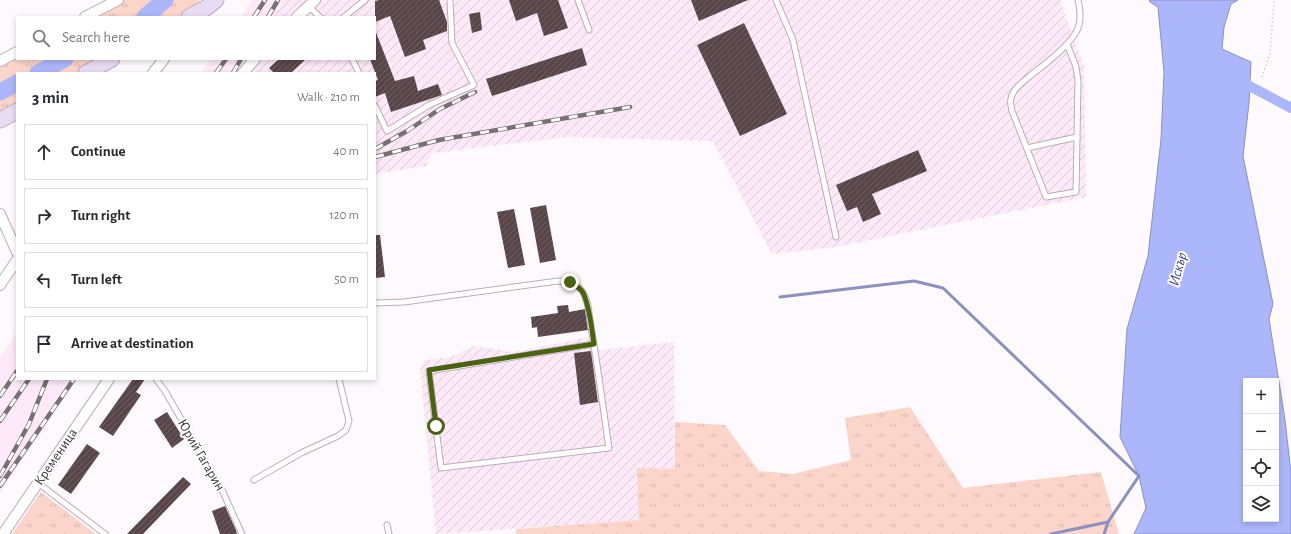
<!DOCTYPE html>
<meta charset="utf-8">
<style>
:root{--surface:#fff;--page:#f2f2f3;--text:#2b2b33;--muted:#7c7c81;--line:#e1e1e2}
body{margin:0;font-family:"Alegreya Sans",sans-serif;background:var(--page);color:var(--text)}
.controls{position:absolute;right:12px;bottom:12px;display:grid;overflow:hidden;border-radius:0px;box-shadow:0 2px 6px #0003}
.controls button{width:36px;height:36px;display:grid;place-items:center;padding:0;border:0;border-bottom:1px solid var(--line);background:var(--surface);color:var(--text);font:20px sans-serif}
.stop{position:absolute;width:12px;height:12px;margin:-9px;border:3px solid #4b6311;border-radius:50%;background:#fff}
.stop.end{background:#4b6311;border-color:#fff;box-shadow:0 1px 4px #0008}
.list{margin:0;padding:0;list-style:none}
h2{display:flex;justify-content:space-between;align-items:center;height:52px;margin:0;padding:0 16px;font-size:17px}
h2 small{font-size:13px;font-weight:400;color:var(--muted)}
.list li{display:grid;grid-template-columns:26px 1fr auto;gap:12px;align-items:center;box-sizing:border-box;height:56px;margin:0 8px 8px;padding:0 8px;border:1px solid var(--line);border-radius:0px}
.list b{display:block;font-size:15px;white-space:nowrap}
.list em{font-size:13px;font-style:normal;color:var(--muted)}
.icon{flex:none;width:22px;height:22px;fill:none;stroke:currentColor;stroke-width:2;stroke-linecap:round;stroke-linejoin:round}
.map{position:relative;flex:none;width:1291px;height:534px;overflow:hidden}
.search{position:absolute;background:var(--surface);box-shadow:0 2px 6px #0003;left:16px;top:16px;width:360px;height:44px;display:flex;align-items:center;gap:10px;box-sizing:border-box;padding:0 14px;border-radius:0px;color:var(--muted);font-size:15px}
.panel{position:absolute;background:var(--surface);box-shadow:0 2px 6px #0003;left:16px;top:72px;width:360px;height:308px;border-radius:0px}
.map>svg:first-child{display:block}
.built{fill:#fde9f7}
.industrial{fill:url(#industrial-furrows)}
.grass{fill:url(#grass-tufts)}
.water{fill:#acb7fb;stroke:#8b90c1;fill-rule:evenodd}
.lines{fill:none;stroke-linecap:round;stroke-linejoin:round}
.stream{stroke:#8b90c1;stroke-width:3}
.canal{stroke:#acb7fb;stroke-width:10}
.river{stroke:#acb7fb;stroke-width:17}
.building{fill:url(#building-hatch)}
.lane-casing{stroke:#bcacb7;stroke-width:7}
.street-casing{stroke:#bcacb7;stroke-width:12}
.secondary-casing{stroke:#bcacb7;stroke-width:17}
.path{stroke:#bdb8bb;stroke-width:1.5;stroke-dasharray:1 3;stroke-linecap:butt}
.lane{stroke:#fff;stroke-width:5}
.street{stroke:#fff;stroke-width:10}
.secondary{stroke:#e8dbf4;stroke-width:15}
.rail-casing{stroke:#777075;stroke-width:4.5}
.rail{stroke:#fff;stroke-width:3;stroke-dasharray:9;stroke-linecap:butt}
.route{stroke:#4b6311;stroke-width:5}
.labels{text-anchor:middle;dominant-baseline:central;stroke-width:4;stroke-linejoin:round;paint-order:stroke}
.street-label{font-size:14px;fill:#3d363b;stroke:#fff}
.water-label{font-size:15px;font-style:italic;fill:#3c3f8e;stroke:#fff}
</style>
<div class="map">
<svg width="1291" height="534" viewBox="0 0 1291 534">
<defs>
<pattern id="industrial-furrows" width="10" height="10" patternUnits="userSpaceOnUse"><rect width="10" height="10" fill="#fde9f7"/><path d="M-1 1l2-2M0 10L10 0M9 11l2-2" fill="none" stroke="#dac8d5"/></pattern>
<pattern id="grass-tufts" width="24" height="20" patternUnits="userSpaceOnUse"><rect width="24" height="20" fill="#fcd5ca"/><path d="M3 7l-1-3M5 7V3M7 7l1-3M15 17l-1-3M17 17v-4M19 17l1-3" fill="none" stroke="#d9b7ae"/></pattern>
<pattern id="building-hatch" width="6" height="6" patternUnits="userSpaceOnUse"><rect width="6" height="6" fill="#584649"/><path d="M-1 1l2-2M0 6l6-6M5 7l2-2" fill="none" stroke="#6e5f62"/></pattern>
</defs>
<rect width="100%" height="100%" fill="#fdf9fc"/>
<!-- built -->
<g class="built">
<polygon points="252,0 284,0 274,17 241,17"/>
<polygon points="211,59 249,59 239,73 201,73"/>
<polygon points="17,333 17,379 77,379 0,493 0,357"/>
</g>
<!-- industrial -->
<g class="industrial">
<polygon points="284,0 1060,0 1084,67 1086,197 835,247 772,254 713,141 567,137 432,153 426,166 375,174 375,73 254,73 257,59 375,59 375,17 274,17"/>
<polygon points="590,337 591,351 674,342 675,469 639,520 436,534 420,367 425,360 452,357 474,346 514,352"/>
</g>
<!-- grass -->
<g class="grass">
<polygon points="118,0 199,0 206,8 189,17 85,17"/>
<polygon points="17,52 17,59 112,59 86,73 17,73 17,111 0,120 0,61"/>
<polygon points="910,407 963,488 1101,472 1119,534 516,534 516,529 639,520 637,468 675,469 675,422 725,425 759,471 793,474 851,460 845,418"/>
<polygon points="41,492 96,534 12,534"/>
</g>
<!-- water -->
<path class="water" d="M 1149,0 L 1238,0 L 1231,4 L 1224,27 L 1222,49 L 1251,62 L 1249,103 L 1243,156 L 1273,304 L 1269,319 L 1285,420 L 1291,473 L 1291,534 L 1134,534 L 1146,508 L 1139,476 L 1120,437 L 1127,329 L 1148,256 L 1161,139 L 1164,72 L 1158,7 L 1150,2 ZM 1246,381 L 1276,381 L 1276,519 L 1246,519 Z"/>
<g class="lines">
<!-- stream -->
<g class="stream">
<polyline points="780,297 914,281 943,288 1139,476 1108,522 1051,534"/>
<polyline points="1104,534 1108,522"/>
</g>
<!-- canal -->
<polyline class="canal" points="1238,80 1291,108"/>
<!-- river -->
<g class="river">
<polyline points="145,17 165,0"/>
<polyline points="38,73 65,59"/>
<polyline points="0,92 17,83"/>
</g>
</g>
<!-- building -->
<g class="building">
<polygon points="379,0 439,0 447,22 447,31 423,40 426,49 405,57 390,16 375,22 375,1"/>
<polygon points="509,0 558,0 568,28 544,36 537,13 516,21"/>
<polygon points="691,0 748,0 699,21"/>
<polygon points="480,12 482,30 472,33 469,14"/>
<polygon points="744,23 787,114 740,136 697,45"/>
<polygon points="375,30 395,81 414,76 418,91 438,84 442,95 391,112 385,93 375,97 375,81 378,80 370,59 375,59"/>
<polygon points="582,48 587,65 492,96 486,79"/>
<polygon points="279,59 306,59 291,73 274,73 269,68"/>
<polygon points="918,150 927,171 872,194 881,214 863,222 857,207 847,211 836,185"/>
<polygon points="546,205 556,260 540,263 530,208"/>
<polygon points="514,209 525,265 508,268 497,212"/>
<polygon points="375,235 380,235 385,277 375,278"/>
<polygon points="568,305 569,312 585,309 588,330 538,337 537,327 532,328 531,317 558,313 557,306"/>
<polygon points="591,351 598,402 580,405 574,353"/>
<polygon points="133,379 145,379 136,392 141,395 113,436 99,427"/>
<polygon points="167,412 184,439 172,448 154,420"/>
<polygon points="87,444 100,453 71,494 58,485"/>
<polygon points="183,477 191,484 143,534 127,534"/>
<polygon points="225,506 236,530 237,534 220,534 212,511"/>
</g>
<g class="lines">
<!-- lane casing -->
<g class="lane-casing">
<g id="lane">
<polyline points="578,0 589,30"/>
<polyline points="776,0 793,40 836,237"/>
<polyline points="308,6 320,17"/>
<polyline points="344,17 365,0"/>
<path d="M 1067,44 L 1076,67 L 1078,81 L 1076,192 L 1046,197 L 1012,111 C 1011,105 1009,100 1013,93 C 1016,86 1024,81 1030,76 C 1044,65 1075,42 1079,25 C 1081,16 1080,8 1078,0"/>
<polyline points="352,59 359,73"/>
<polyline points="375,106 387,131 429,105 474,85 452,43 450,0"/>
<polyline points="1027,148 1077,137"/>
<path d="M 375,303 L 404,302 L 558,281 C 567,282 576,283 582,291 C 589,300 589,316 591,327 C 598,367 603,408 609,448 L 441,468 L 429,371 L 594,344"/>
<polyline points="156,379 165,391 222,490 242,534"/>
<polyline points="254,480 301,453 338,436 346,430 349,421 339,379"/>
<polyline points="38,483 105,534"/>
<polyline points="387,525 389,534"/>
</g>
</g>
<!-- street casing -->
<g class="street-casing">
<g id="street">
<polyline points="85,17 118,0"/>
<polyline points="297,17 315,0"/>
<polyline points="0,61 17,52"/>
<polyline points="153,73 164,59"/>
<polyline points="243,73 255,59"/>
<polyline points="0,214 17,252"/>
<polyline points="0,285 17,260"/>
<polyline points="3,534 109,379"/>
</g>
</g>
<!-- secondary casing -->
<g class="secondary-casing">
<g id="secondary">
<polyline points="189,17 206,8 216,0"/>
<polyline points="86,73 112,59"/>
<polyline points="0,120 17,111"/>
</g>
</g>
<!-- path -->
<polyline class="path" points="1262,77 1270,53 1274,0"/>
<!-- lane -->
<use href="#lane" class="lane"/>
<!-- street -->
<use href="#street" class="street"/>
<!-- secondary -->
<use href="#secondary" class="secondary"/>
<!-- rail casing -->
<g class="rail-casing">
<g id="rail">
<polyline points="254,17 265,0"/>
<polyline points="268,17 278,0"/>
<polyline points="216,73 226,59"/>
<polyline points="233,73 241,59"/>
<polyline points="375,149 407,131 440,109 475,92"/>
<polyline points="375,157 439,140 630,107"/>
<polyline points="0,396 17,371"/>
<polyline points="0,421 29,379"/>
<polyline points="0,476 29,424 47,379"/>
<polyline points="0,486 74,379"/>
</g>
</g>
<!-- rail -->
<use href="#rail" class="rail"/>
</g>
<g class="lines">
<!-- route -->
<path class="route" d="M 436,426 L 429,370 L 594,344 C 592,331 589,301 582,291 C 579,287 574,285 570,282"/>
</g>
<g class="labels">
<!-- street labels -->
<g class="street-label">
<text transform="translate(201 455) rotate(60)">Юрий Гагарин</text>
<text transform="translate(56 457) rotate(-56)">Кременица</text>
</g>
<!-- water labels -->
<g class="water-label">
<text transform="translate(1178 269) rotate(-75)">Искър</text>
</g>
</g>
</svg>
<div class="controls">
<button>+</button>
<button>−</button>
<button><svg class="icon" aria-label="locate" viewBox="0 0 24 24"><circle cx="12" cy="12" r="6"/><path d="M12 2v4M12 18v4M2 12h4M18 12h4"/></svg></button>
<button><svg class="icon" aria-label="layers" viewBox="0 0 24 24"><path d="M12 4l9 5-9 5-9-5zM3 14l9 5 9-5"/></svg></button>
</div>
<div class="stop" style="left:436px;top:426px"></div>
<div class="stop end" style="left:570px;top:282px"></div>
<div class="search"><svg class="icon" aria-label="search" viewBox="0 0 24 24"><circle cx="10" cy="10" r="6"/><path d="M15 15l6 6"/></svg>Search here</div>
<section class="panel">
<h2>3 min<small>Walk · 210 m</small></h2>
<ul class="list">
<li><svg class="icon" aria-label="ahead" viewBox="0 0 24 24"><path d="M12 20V5M6 11l6-6 6 6"/></svg><div><b>Continue</b></div><em>40 m</em></li>
<li><svg class="icon" aria-label="right" viewBox="0 0 24 24"><path d="M7 20v-9h11M14 6l5 5-5 5"/></svg><div><b>Turn right</b></div><em>120 m</em></li>
<li><svg class="icon" aria-label="left" viewBox="0 0 24 24"><path d="M17 20v-9H6M10 6l-5 5 5 5"/></svg><div><b>Turn left</b></div><em>50 m</em></li>
<li><svg class="icon" aria-label="arrive" viewBox="0 0 24 24"><path d="M6 21V4h12l-3 4 3 4H6"/></svg><div><b>Arrive at destination</b></div></li>
</ul>
</section>
</div>
